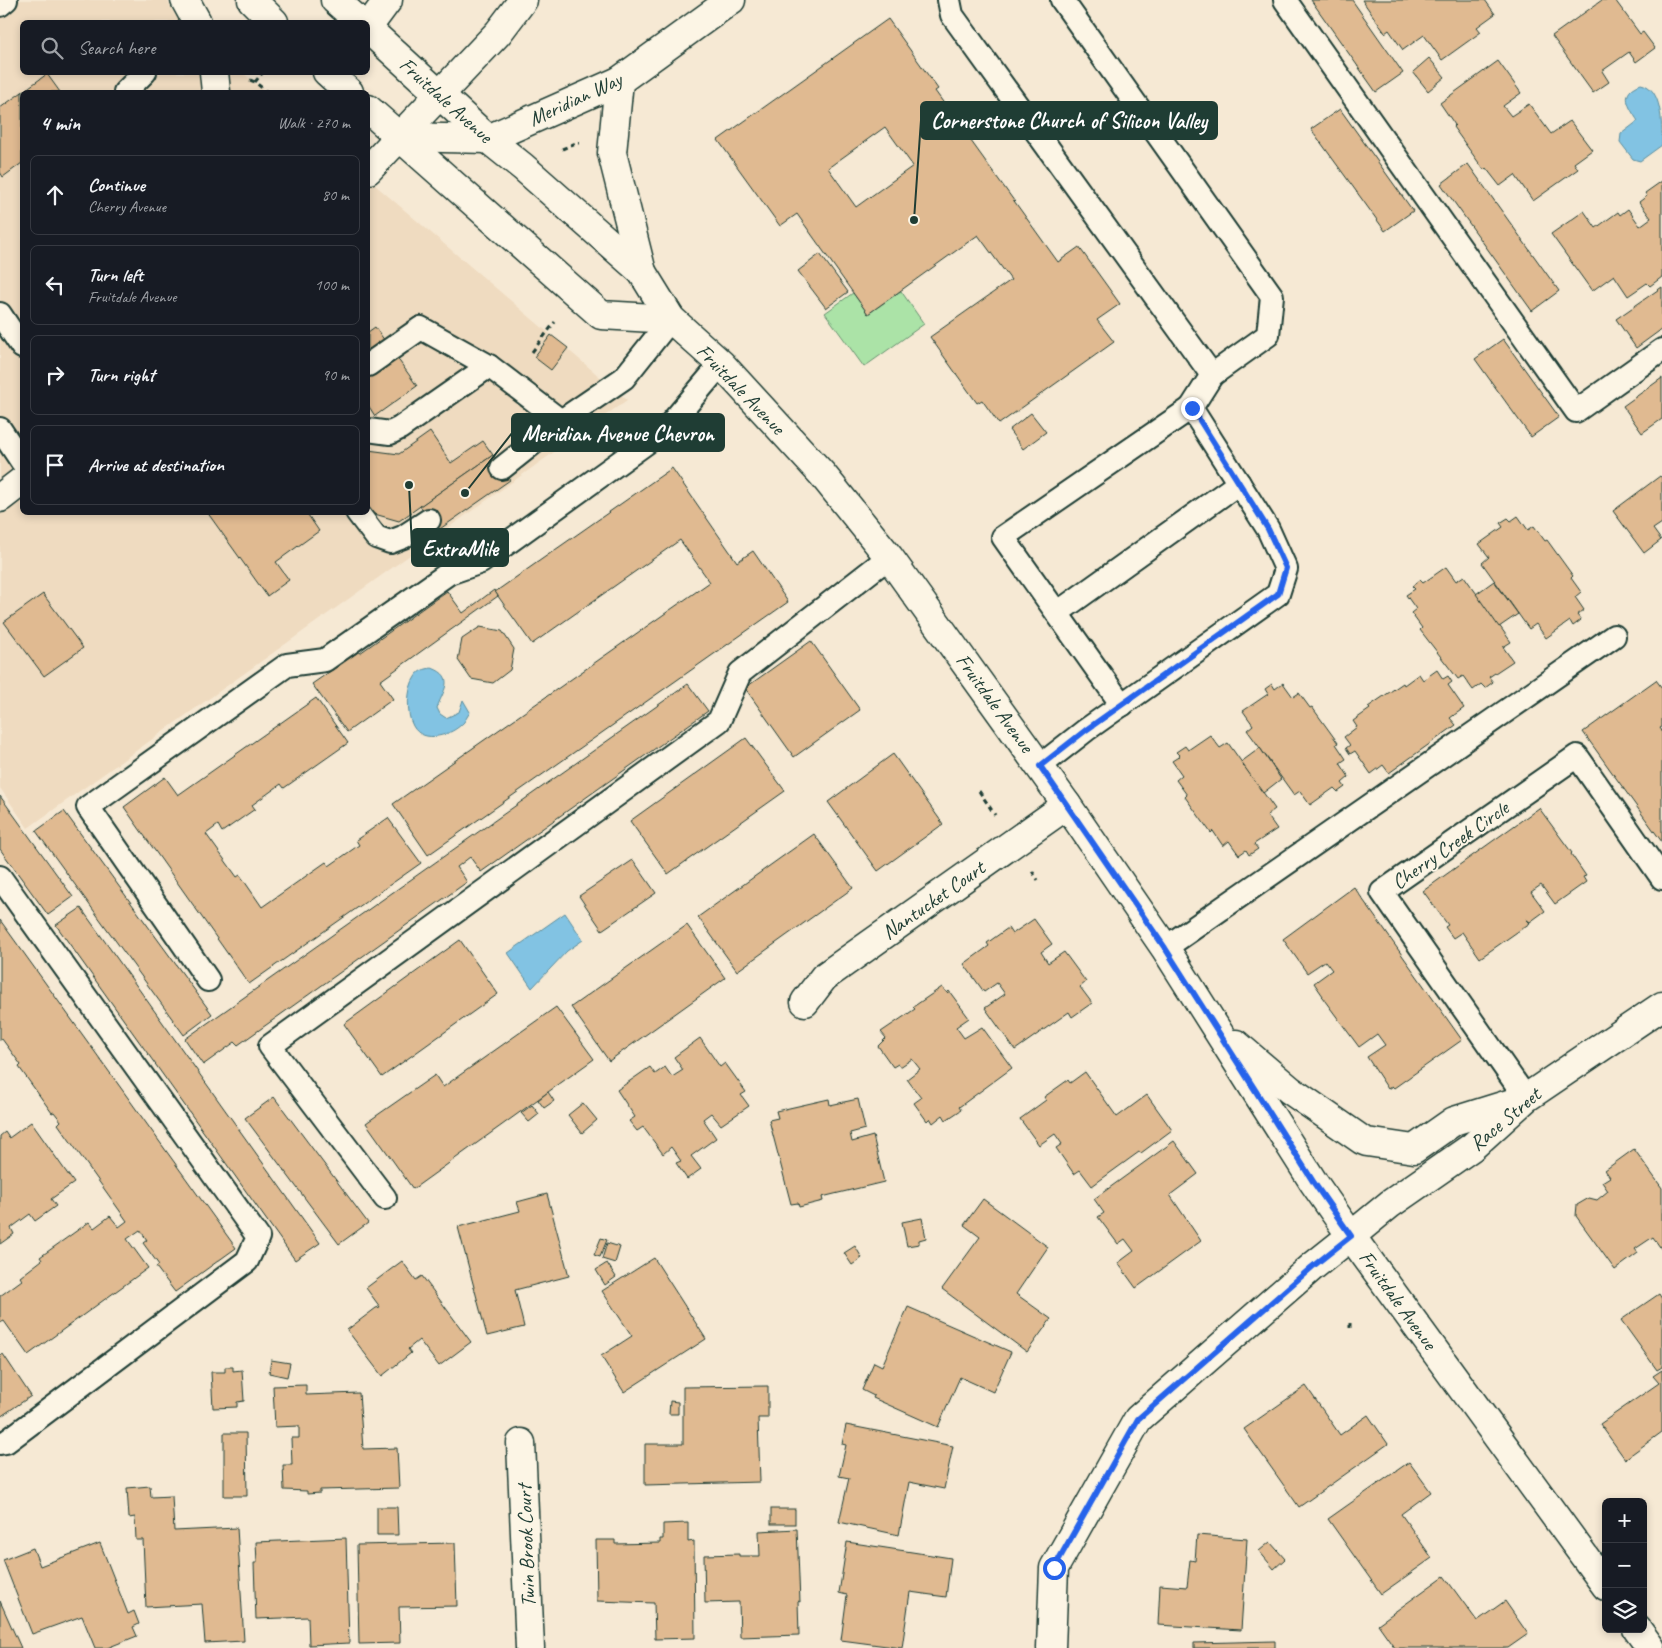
<!DOCTYPE html>
<meta charset="utf-8">
<style>
:root{--surface:#171b24;--page:#242831;--text:#f1f3f6;--muted:#9ea1a6;--line:#363941}
body{margin:0;font-family:Caveat,sans-serif;background:var(--page);color:var(--text)}
.controls{position:absolute;right:15px;bottom:15px;display:grid;overflow:hidden;border-radius:8px;box-shadow:0 2px 8px #0003}
.controls button{width:45px;height:45px;display:grid;place-items:center;padding:0;border:0;border-bottom:1px solid var(--line);background:var(--surface);color:var(--text);font:25px sans-serif}
.stop{position:absolute;width:15px;height:15px;margin:-11px;border:4px solid #2563eb;border-radius:50%;background:#fff}
.stop.end{background:#2563eb;border-color:#fff;box-shadow:0 1px 5px #0008}
.list{margin:0;padding:0;list-style:none}
h2{display:flex;justify-content:space-between;align-items:center;height:65px;margin:0;padding:0 20px;font-size:21px}
h2 small{font-size:16px;font-weight:400;color:var(--muted)}
.list li{display:grid;grid-template-columns:32px 1fr auto;gap:15px;align-items:center;box-sizing:border-box;height:80px;margin:0 10px 10px;padding:0 10px;border:1px solid var(--line);border-radius:8px}
.list b{display:block;font-size:19px;white-space:nowrap}
.list p{margin:0;font-size:16px;white-space:nowrap;color:var(--muted)}
.list em{font-size:16px;font-style:normal;color:var(--muted)}
.icon{flex:none;width:28px;height:28px;fill:none;stroke:currentColor;stroke-width:2;stroke-linecap:round;stroke-linejoin:round}
.map{position:relative;flex:none;width:1662px;height:1648px;overflow:hidden}
.search{position:absolute;background:var(--surface);box-shadow:0 2px 8px #0003;left:20px;top:20px;width:350px;height:55px;display:flex;align-items:center;gap:12px;box-sizing:border-box;padding:0 18px;border-radius:8px;color:var(--muted);font-size:19px}
.panel{position:absolute;background:var(--surface);box-shadow:0 2px 8px #0003;left:20px;top:90px;width:350px;height:425px;border-radius:8px}
.map>svg:first-child{display:block}
.built{fill:#efdbc0}
.green{fill:#abe3a7;stroke:#65906e}
.water{fill:#82c3e3;stroke:#5a8d9d}
.building{fill:#e0ba91;stroke:#1f3d34;fill-rule:evenodd}
.lines{fill:none;stroke-linecap:round;stroke-linejoin:round}
.lane-casing{stroke:#1f3d34;stroke-width:26}
.street-casing{stroke:#1f3d34;stroke-width:31}
.secondary-casing{stroke:#1f3d34;stroke-width:31}
.path{stroke:#1f3d34;stroke-width:3;stroke-dasharray:5 4;stroke-linecap:butt}
.lane{stroke:#fcf5e5;stroke-width:22}
.street{stroke:#fcf5e5;stroke-width:28}
.secondary{stroke:#fcf5e5;stroke-width:28}
.route{stroke:#2563eb;stroke-width:6}
.labels{text-anchor:middle;dominant-baseline:central;stroke-width:4;stroke-linejoin:round;paint-order:stroke}
.street-label{font-size:21px;fill:#1f3d34;stroke:#fcf5e5}
.leader{fill:none;stroke:#1f3d34;stroke-width:2}
.callout-dot{fill:#1f3d34;stroke:#fcf5e5;stroke-width:2}
.callout{fill:#1f3d34;stroke:#1f3d34;stroke-width:2}
.callout-label{font-size:22px;text-anchor:middle;font-weight:bold;fill:#fff}
</style>
<div class="map">
<svg width="1662" height="1648" viewBox="0 0 1662 1648">
<rect width="100%" height="100%" fill="#f6e9d4"/>
<filter id="ink" filterUnits="userSpaceOnUse"><feTurbulence type="fractalNoise" baseFrequency=".02" numOctaves="2"/><feDisplacementMap in="SourceGraphic" scale="10" xChannelSelector="R" yChannelSelector="G"/><feConvolveMatrix kernelMatrix="1 2 1 2 8 2 1 2 1" color-interpolation-filters="sRGB"/></filter>
<g filter="url(#ink)">
<!-- built -->
<polygon class="built" points="0,0 167,0 175,15 184,22 22,22 22,72 243,73 266,92 22,92 22,512 368,512 368,179 627,400 28,828 0,788"/>
<!-- green -->
<polygon class="green" points="901,291 924,324 864,367 825,313 853,293 868,314"/>
<!-- water -->
<g class="water">
<path d="M 1641,84 C 1662,88 1662,123 1662,145 L 1640,161 L 1633,159 L 1620,142 L 1621,134 L 1638,121 C 1629,107 1618,93 1641,84 Z"/>
<path d="M 432,668 C 457,677 442,692 437,708 L 440,714 L 446,718 L 459,712 L 463,700 L 470,712 C 468,715 466,719 464,722 C 453,735 423,745 413,726 C 406,714 407,688 415,677 C 419,670 425,669 432,668 Z"/>
<polygon points="565,913 583,940 567,951 532,988 508,953"/>
</g>
<!-- building -->
<g class="building">
<polygon points="1311,0 1352,0 1403,73 1376,92"/>
<polygon points="1362,0 1485,0 1495,14 1477,27 1481,32 1442,60 1424,35 1403,50 1389,30 1385,33"/>
<polygon points="1602,0 1615,0 1640,34 1643,32 1655,48 1636,62 1629,52 1602,71 1609,82 1593,93 1552,36"/>
<path d="M 888,19 L 938,89 L 935,91 L 1058,262 L 1079,247 L 1120,304 L 1097,320 L 1114,342 L 999,424 L 982,400 L 977,403 L 930,337 L 1011,280 L 978,235 L 868,314 L 797,214 L 780,226 L 718,140 ZM 885,127 L 913,166 L 856,207 L 828,168 Z"/>
<polygon points="1429,58 1445,77 1428,91 1413,72"/>
<polygon points="1498,61 1521,93 1503,106 1511,116 1529,104 1551,134 1570,121 1592,150 1574,163 1578,169 1533,201 1515,175 1500,186 1486,168 1484,170 1453,127 1455,125 1440,103"/>
<polygon points="47,74 60,92 22,92 22,163 3,177 0,172 0,108"/>
<polygon points="1340,109 1413,211 1385,231 1311,129"/>
<polygon points="1468,164 1559,291 1532,311 1441,184"/>
<polygon points="1662,181 1662,277 1650,286 1647,283 1628,296 1614,275 1592,291 1551,234 1584,211 1596,228 1618,212 1620,215 1628,209 1640,226 1651,218 1639,202 1647,196 1645,193"/>
<polygon points="820,254 848,292 826,308 798,271"/>
<polygon points="1662,287 1662,329 1636,348 1616,319"/>
<polygon points="375,327 417,386 375,416 368,405 368,332"/>
<polygon points="551,335 568,348 551,370 534,357"/>
<polygon points="1503,339 1559,417 1531,437 1475,359"/>
<polygon points="1662,378 1662,419 1642,433 1623,406"/>
<polygon points="1031,413 1046,432 1023,449 1009,430"/>
<polygon points="430,432 451,463 483,441 493,455 399,521 371,513 368,508 368,450 399,454"/>
<polygon points="493,455 510,480 437,531 420,506"/>
<polygon points="672,468 737,562 753,551 788,602 428,855 393,804 710,582 680,540 532,644 495,592"/>
<polygon points="1660,476 1662,478 1662,523 1653,529 1661,540 1644,553 1613,511"/>
<polygon points="207,512 306,512 319,531 276,562 289,580 267,596"/>
<polygon points="1518,516 1528,530 1534,526 1545,541 1547,540 1573,576 1571,578 1581,592 1575,597 1584,610 1577,615 1581,620 1573,626 1570,621 1546,638 1536,624 1529,629 1482,563 1489,557 1479,544 1503,527 1500,523 1508,518 1511,521"/>
<polygon points="1446,567 1456,581 1464,576 1511,642 1503,647 1513,661 1489,677 1493,682 1485,688 1481,684 1473,690 1463,676 1458,679 1420,630 1422,628 1411,613 1416,609 1406,595 1415,589 1412,586 1420,580 1423,583"/>
<polygon points="1494,581 1518,614 1499,627 1476,594"/>
<polygon points="494,590 498,596 380,681 393,699 347,732 312,684 358,652 360,653 447,591 463,613"/>
<polygon points="43,594 83,648 44,676 4,622"/>
<polygon points="480,627 502,631 514,649 510,670 493,683 471,679 458,660 462,639"/>
<polygon points="811,641 860,710 794,757 745,688"/>
<polygon points="1437,670 1443,679 1448,676 1452,682 1448,685 1464,708 1450,718 1456,725 1389,773 1383,765 1371,774 1355,751 1350,754 1346,748 1350,745 1344,737 1357,727 1353,721 1370,709 1368,707 1403,683 1404,685 1419,674 1423,680"/>
<polygon points="1656,680 1662,688 1662,727 1660,728 1662,731 1662,842 1583,732"/>
<polygon points="1283,683 1293,697 1299,693 1310,708 1312,707 1338,743 1336,744 1346,759 1340,763 1349,777 1342,783 1345,787 1338,792 1334,788 1310,805 1300,791 1294,795 1247,730 1253,725 1243,711 1268,694 1265,689 1272,684 1275,689"/>
<polygon points="688,684 708,711 481,872 470,857 457,867 467,882 238,1045 235,1042 203,1065 185,1039"/>
<polygon points="316,698 348,743 284,788 281,784 252,805 255,809 222,832 218,825 206,834 237,877 240,875 262,907 326,862 329,866 359,845 356,840 388,818 421,863 249,984 124,807 165,777 178,795"/>
<polygon points="1210,735 1220,748 1228,743 1275,809 1267,815 1277,829 1254,844 1258,849 1249,855 1246,850 1239,855 1229,841 1223,846 1213,831 1211,833 1185,797 1187,795 1176,780 1182,775 1172,761 1180,756 1176,752 1185,746 1188,750"/>
<polygon points="746,738 785,791 668,874 630,821"/>
<polygon points="1260,748 1281,779 1263,793 1241,762"/>
<polygon points="893,754 943,824 878,871 828,802"/>
<polygon points="0,796 73,897 48,915 0,849"/>
<polygon points="1539,808 1572,853 1571,854 1586,876 1583,877 1586,882 1555,904 1541,885 1531,892 1545,911 1530,922 1526,919 1530,923 1480,958 1462,932 1453,938 1445,927 1448,925 1423,891"/>
<polygon points="64,811 212,1014 184,1035 36,831"/>
<polygon points="814,834 853,888 737,971 698,917"/>
<polygon points="633,860 656,893 602,930 579,896"/>
<polygon points="1354,887 1462,1040 1394,1088 1392,1086 1388,1089 1367,1057 1385,1045 1377,1034 1359,1047 1322,997 1323,996 1314,983 1332,970 1325,961 1307,973 1283,939"/>
<polygon points="81,908 320,1243 295,1260 56,925"/>
<polygon points="1034,919 1052,944 1041,952 1048,963 1064,952 1086,982 1080,987 1092,1003 1072,1017 1069,1012 1015,1050 985,1008 1005,994 997,983 984,992 964,964 989,946 987,943 1008,928 1012,934"/>
<polygon points="0,920 236,1248 175,1292 156,1267 159,1265 143,1243 147,1240 140,1230 127,1239 148,1268 28,1355 4,1321 0,1323 0,1296 22,1280 20,1277 42,1260 40,1257 89,1222 94,1228 110,1216 119,1227 127,1221 58,1124 61,1121 54,1112 52,1113 19,1067 21,1065 2,1039 0,1040"/>
<polygon points="687,925 725,978 609,1061 571,1007"/>
<polygon points="460,940 498,994 382,1077 344,1024"/>
<polygon points="942,987 947,993 949,991 969,1018 956,1027 964,1038 982,1027 1012,1068 959,1107 961,1110 946,1120 943,1115 933,1123 930,1118 927,1121 914,1103 921,1098 907,1079 920,1069 912,1059 900,1067 898,1064 893,1067 878,1046 886,1038 881,1032 915,1009 913,1007"/>
<polygon points="556,1007 594,1059 413,1189 366,1123 435,1075 443,1087"/>
<polygon points="700,1038 720,1067 725,1063 746,1092 741,1095 749,1106 721,1125 711,1113 703,1119 716,1138 691,1156 701,1169 687,1179 676,1163 681,1161 671,1147 663,1154 643,1127 637,1131 629,1121 635,1117 617,1090 650,1067 655,1074 665,1067 672,1077 683,1070 674,1057"/>
<polygon points="1085,1072 1117,1117 1147,1095 1172,1130 1141,1153 1139,1152 1092,1186 1080,1170 1074,1174 1056,1148 1062,1144 1055,1134 1039,1145 1020,1119 1046,1100 1044,1097 1068,1080 1070,1083"/>
<polygon points="548,1092 554,1101 544,1108 538,1100"/>
<polygon points="274,1097 368,1223 339,1244 245,1118"/>
<polygon points="829,1099 830,1105 858,1099 865,1129 850,1133 852,1142 873,1136 884,1182 822,1197 823,1201 799,1207 798,1203 791,1204 769,1120 778,1118 776,1111"/>
<polygon points="583,1103 597,1120 582,1133 568,1115"/>
<polygon points="532,1105 539,1114 529,1122 521,1113"/>
<polygon points="31,1122 74,1183 51,1199 56,1206 35,1221 30,1214 11,1228 14,1234 0,1244 0,1136 5,1132 9,1138"/>
<polygon points="1174,1141 1198,1174 1170,1195 1201,1241 1136,1288 1118,1263 1134,1251 1125,1239 1118,1244 1098,1217 1104,1213 1094,1199"/>
<polygon points="1634,1149 1662,1188 1662,1250 1653,1237 1635,1249 1638,1253 1615,1270 1576,1216 1577,1205 1589,1198 1597,1200 1608,1191 1602,1182 1610,1177 1605,1170"/>
<polygon points="547,1194 569,1276 515,1290 524,1327 487,1336 458,1227 520,1211 517,1202"/>
<polygon points="983,1199 1048,1247 1016,1294 1051,1319 1027,1352 942,1289 980,1237 964,1225"/>
<polygon points="922,1218 926,1238 919,1240 919,1244 907,1246 902,1222"/>
<polygon points="601,1238 607,1240 600,1257 594,1255"/>
<polygon points="607,1243 620,1247 615,1263 602,1259"/>
<polygon points="855,1246 862,1258 852,1265 844,1253"/>
<polygon points="654,1258 706,1339 624,1392 601,1356 632,1336 602,1291"/>
<polygon points="402,1261 416,1280 422,1276 471,1342 439,1366 419,1340 408,1349 411,1353 382,1376 347,1330 376,1308 380,1307 366,1288"/>
<polygon points="607,1263 616,1277 605,1285 596,1270"/>
<polygon points="1659,1294 1662,1299 1662,1367 1657,1370 1621,1320"/>
<polygon points="908,1307 1011,1352 993,1392 960,1377 938,1427 873,1398 874,1396 862,1390 874,1362 882,1366"/>
<polygon points="3,1354 31,1396 0,1417 0,1355"/>
<polygon points="271,1360 290,1363 287,1377 269,1373"/>
<polygon points="225,1367 233,1367 233,1371 242,1370 244,1401 237,1402 237,1407 213,1408 211,1372 225,1372"/>
<polygon points="1662,1370 1662,1432 1625,1459 1600,1424 1659,1383 1653,1376"/>
<polygon points="306,1385 306,1395 359,1393 363,1449 397,1448 399,1488 320,1490 320,1493 307,1494 307,1491 284,1490 283,1465 292,1465 291,1438 299,1438 299,1426 275,1427 273,1386"/>
<polygon points="768,1386 768,1418 758,1418 760,1482 645,1485 645,1444 683,1444 683,1387"/>
<polygon points="1306,1386 1340,1435 1368,1415 1388,1444 1299,1507 1244,1429"/>
<polygon points="670,1401 678,1402 678,1414 669,1414"/>
<polygon points="846,1425 953,1446 944,1489 909,1482 899,1535 839,1522 849,1478 839,1476 846,1445 842,1444"/>
<polygon points="224,1433 246,1433 247,1496 224,1496"/>
<polygon points="1409,1462 1431,1492 1401,1514 1432,1558 1381,1594 1328,1519"/>
<polygon points="150,1486 151,1497 172,1496 174,1531 237,1528 244,1641 205,1643 202,1604 146,1607 143,1540 136,1540 135,1517 129,1518 127,1488"/>
<polygon points="377,1507 397,1507 398,1535 377,1535"/>
<rect x="771" y="1509" width="24" height="15"/>
<polygon points="688,1523 688,1542 694,1541 695,1638 655,1639 654,1603 597,1601 596,1540 615,1540 615,1544 660,1543 660,1539 663,1539 663,1524"/>
<polygon points="797,1529 800,1602 798,1601 799,1635 740,1637 739,1602 705,1603 704,1555 739,1554 739,1556 760,1556 759,1531"/>
<polygon points="1197,1535 1247,1539 1241,1630 1158,1625 1160,1585 1187,1587 1190,1560 1195,1561"/>
<polygon points="346,1538 349,1643 309,1645 308,1617 256,1619 254,1563 257,1563 256,1542"/>
<polygon points="847,1542 951,1558 946,1597 910,1592 902,1648 841,1640 847,1595 839,1593"/>
<polygon points="1270,1542 1285,1559 1274,1569 1259,1551"/>
<polygon points="100,1543 128,1614 134,1611 139,1624 133,1627 137,1636 107,1648 95,1648 82,1616 32,1634 3,1560 33,1548 40,1566"/>
<polygon points="455,1543 457,1606 399,1607 400,1643 359,1644 357,1545"/>
<polygon points="1444,1576 1477,1621 1505,1601 1528,1634 1508,1648 1395,1648 1378,1624"/>
<polygon points="0,1601 21,1648 0,1648"/>
<polygon points="1275,1641 1275,1648 1194,1648 1194,1643"/>
</g>
<g class="lines">
<!-- lane casing -->
<g class="lane-casing">
<g id="lane">
<polyline points="949,0 952,15 1212,375 1268,335 1272,296 1062,0"/>
<polyline points="1285,0 1576,411 1662,350"/>
<polyline points="0,5 6,0"/>
<polyline points="125,92 145,72"/>
<polyline points="0,314 22,347"/>
<polyline points="368,365 421,328 489,366 561,421"/>
<polyline points="0,429 22,462"/>
<polyline points="368,430 390,433 400,428 489,366"/>
<polyline points="502,468 561,421 624,378 671,319"/>
<polyline points="357,512 376,537 390,542 403,537 429,520"/>
<polyline points="1057,613 1239,483"/>
<polyline points="1122,705 1003,537 1191,408"/>
<polyline points="1040,766 1086,730 1278,594 1286,569 1268,529 1191,408 1212,375"/>
<polyline points="0,877 258,1237 247,1261 6,1442 0,1443"/>
<polyline points="1165,948 1614,636"/>
<polyline points="208,980 88,807 287,665 325,660 449,573 481,562 667,428 721,364"/>
<polyline points="1526,1098 1382,892 1577,756 1662,878"/>
<polyline points="385,1198 270,1046 719,721 740,673 889,557"/>
</g>
</g>
<!-- street casing -->
<g class="street-casing">
<g id="street">
<polyline points="399,137 488,139 619,81 731,0"/>
<polyline points="805,1002 824,977 1067,805"/>
<polyline points="521,1443 530,1648"/>
<polyline points="1637,1629 1651,1648"/>
<polyline points="1051,1648 1054,1568 1138,1419 1312,1267 1351,1236 1606,1586"/>
</g>
</g>
<!-- secondary casing -->
<g class="secondary-casing">
<g id="secondary">
<polyline points="185,0 197,22"/>
<polyline points="252,0 274,22"/>
<polyline points="335,0 360,22"/>
<polyline points="368,27 388,0"/>
<polyline points="368,29 488,139 523,167 642,272 671,319 721,364 822,474 889,557 1067,805 1165,948 1314,1183 1351,1236 1390,1204 1472,1147 1526,1098 1662,1006"/>
<polyline points="214,72 216,92"/>
<polyline points="327,72 349,92"/>
<polyline points="619,81 612,153 642,272"/>
<polyline points="368,109 601,315 671,319"/>
<polyline points="368,170 498,33 523,0"/>
<polyline points="0,498 22,481"/>
<polyline points="1236,1044 1290,1090 1362,1140 1367,1142 1414,1149 1454,1121 1518,1101"/>
</g>
</g>
<!-- path -->
<g class="path">
<polyline points="250,80 255,82 267,92"/>
<polyline points="255,82 263,72"/>
<polyline points="562,149 576,143 580,143"/>
<polyline points="532,352 555,322"/>
<polyline points="979,791 995,815"/>
<polyline points="1032,871 1038,880"/>
<polyline points="1350,1328 1350,1322"/>
</g>
<!-- lane -->
<use href="#lane" class="lane"/>
<!-- street -->
<use href="#street" class="street"/>
<!-- secondary -->
<use href="#secondary" class="secondary"/>
</g>
</g>
<g class="lines" filter="url(#ink)">
<!-- route -->
<polyline class="route" points="1054,1568 1138,1419 1312,1267 1351,1236 1314,1183 1165,948 1040,766 1086,730 1278,594 1286,568 1268,529 1192,408"/>
</g>
<g class="labels">
<!-- street labels -->
<g class="street-label">
<text transform="translate(575 99) rotate(-25)">Meridian Way</text>
<text transform="translate(446 100) rotate(42)">Fruitdale Avenue</text>
<text transform="translate(741 389) rotate(46)">Fruitdale Avenue</text>
<text transform="translate(995 703) rotate(54)">Fruitdale Avenue</text>
<text transform="translate(1450 845) rotate(-35)">Cherry Creek Circle</text>
<text transform="translate(933 900) rotate(-35)">Nantucket Court</text>
<text transform="translate(1505 1119) rotate(-40)">Race Street</text>
<text transform="translate(1398 1300) rotate(54)">Fruitdale Avenue</text>
<text transform="translate(526 1546) rotate(-92)">Twin Brook Court</text>
</g>
</g>
<!-- callouts -->
<path class="leader" d="M914 220L921 120M465 493L512 433M409 485L412 548"/>
<g class="callout-dot">
<circle cx="914" cy="220" r="5"/>
<circle cx="465" cy="493" r="5"/>
<circle cx="409" cy="485" r="5"/>
</g>
<g class="callout">
<rect x="921" y="102" width="296" height="37" rx="5"/>
<rect x="512" y="414" width="212" height="37" rx="5"/>
<rect x="412" y="529" width="96" height="37" rx="5"/>
</g>
<g class="callout-label">
<text x="1069" y="128">Cornerstone Church of Silicon Valley</text>
<text x="618" y="441">Meridian Avenue Chevron</text>
<text x="460" y="556">ExtraMile</text>
</g>
</svg>
<div class="controls">
<button>+</button>
<button>−</button>
<button><svg class="icon" aria-label="layers" viewBox="0 0 24 24"><path d="M12 4l9 5-9 5-9-5zM3 14l9 5 9-5"/></svg></button>
</div>
<div class="stop" style="left:1054px;top:1568px"></div>
<div class="stop end" style="left:1192px;top:408px"></div>
<div class="search"><svg class="icon" aria-label="search" viewBox="0 0 24 24"><circle cx="10" cy="10" r="6"/><path d="M15 15l6 6"/></svg>Search here</div>
<section class="panel">
<h2>4 min<small>Walk · 270 m</small></h2>
<ul class="list">
<li><svg class="icon" aria-label="ahead" viewBox="0 0 24 24"><path d="M12 20V5M6 11l6-6 6 6"/></svg><div><b>Continue</b><p>Cherry Avenue</p></div><em>80 m</em></li>
<li><svg class="icon" aria-label="left" viewBox="0 0 24 24"><path d="M17 20v-9H6M10 6l-5 5 5 5"/></svg><div><b>Turn left</b><p>Fruitdale Avenue</p></div><em>100 m</em></li>
<li><svg class="icon" aria-label="right" viewBox="0 0 24 24"><path d="M7 20v-9h11M14 6l5 5-5 5"/></svg><div><b>Turn right</b></div><em>90 m</em></li>
<li><svg class="icon" aria-label="arrive" viewBox="0 0 24 24"><path d="M6 21V4h12l-3 4 3 4H6"/></svg><div><b>Arrive at destination</b></div></li>
</ul>
</section>
</div>
